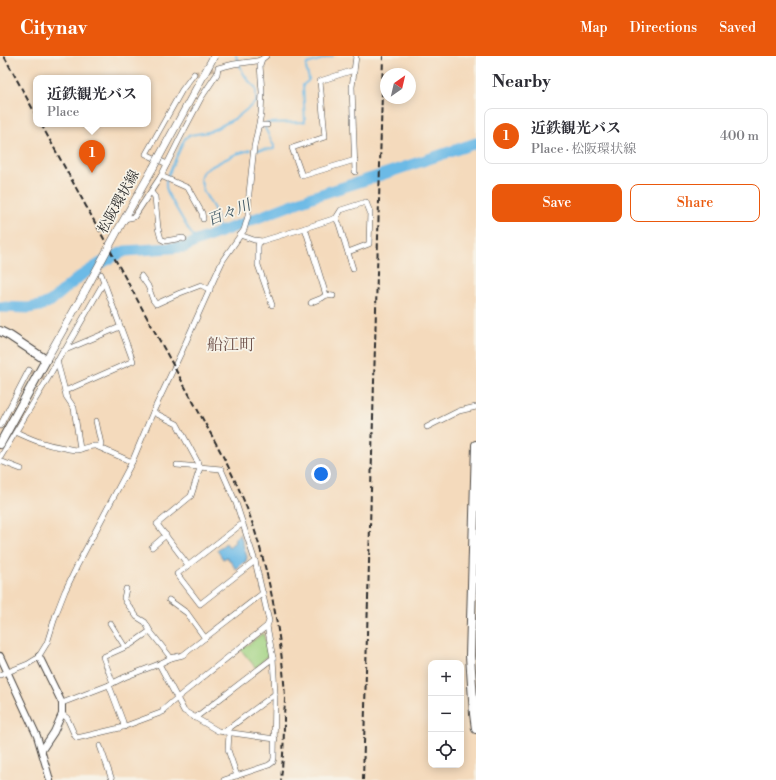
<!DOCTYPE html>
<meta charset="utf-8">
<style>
:root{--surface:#fff;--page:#f2f2f3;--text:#2b2b33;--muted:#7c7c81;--line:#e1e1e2;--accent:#ea580c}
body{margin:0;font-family:"Libre Bodoni","Noto Serif JP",serif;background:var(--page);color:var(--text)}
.controls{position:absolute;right:12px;bottom:12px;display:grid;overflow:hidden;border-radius:8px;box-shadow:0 2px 10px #0003}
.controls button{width:36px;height:36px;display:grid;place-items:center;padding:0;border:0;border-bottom:1px solid var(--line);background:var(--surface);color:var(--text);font:20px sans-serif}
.compass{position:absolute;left:380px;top:12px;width:36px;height:36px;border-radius:50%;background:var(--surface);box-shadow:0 2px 10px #0003;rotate:34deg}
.you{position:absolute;left:321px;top:418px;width:14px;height:14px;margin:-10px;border:3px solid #fff;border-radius:50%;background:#1a73e8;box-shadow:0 0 0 6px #1a73e833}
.badge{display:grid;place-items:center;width:26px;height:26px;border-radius:50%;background:var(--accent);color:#fff;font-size:13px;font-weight:700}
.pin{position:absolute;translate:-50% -33px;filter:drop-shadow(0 1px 2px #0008)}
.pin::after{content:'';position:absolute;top:21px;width:14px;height:12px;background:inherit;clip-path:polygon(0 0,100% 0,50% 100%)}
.popup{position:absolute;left:33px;top:19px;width:118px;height:52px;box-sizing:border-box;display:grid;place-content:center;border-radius:8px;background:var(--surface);filter:drop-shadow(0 1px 3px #0005);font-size:13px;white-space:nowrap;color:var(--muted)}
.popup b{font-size:15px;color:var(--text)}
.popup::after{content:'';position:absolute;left:50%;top:100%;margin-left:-8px;border:8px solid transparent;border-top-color:var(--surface)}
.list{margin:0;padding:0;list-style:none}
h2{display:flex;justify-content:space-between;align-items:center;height:52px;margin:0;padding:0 16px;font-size:17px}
h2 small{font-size:13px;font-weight:400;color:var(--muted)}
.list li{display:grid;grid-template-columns:26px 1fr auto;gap:12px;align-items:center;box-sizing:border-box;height:56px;margin:0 8px 8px;padding:0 8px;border:1px solid var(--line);border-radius:8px}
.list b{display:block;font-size:15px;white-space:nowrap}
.list p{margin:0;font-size:13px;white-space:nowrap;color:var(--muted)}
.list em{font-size:13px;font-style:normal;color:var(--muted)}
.actions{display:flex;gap:8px;padding:12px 16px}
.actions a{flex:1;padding:9px 0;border:1px solid var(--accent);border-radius:8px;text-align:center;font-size:14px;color:var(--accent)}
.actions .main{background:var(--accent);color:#fff}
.icon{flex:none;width:22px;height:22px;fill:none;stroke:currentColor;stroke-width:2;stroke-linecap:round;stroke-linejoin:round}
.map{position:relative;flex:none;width:476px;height:724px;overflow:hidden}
header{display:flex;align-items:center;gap:24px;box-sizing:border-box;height:56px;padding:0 20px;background:var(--accent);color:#fff}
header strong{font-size:19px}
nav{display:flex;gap:22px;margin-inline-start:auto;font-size:14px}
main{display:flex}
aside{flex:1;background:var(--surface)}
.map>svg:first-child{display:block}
.green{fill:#a1d382;stroke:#667f56}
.water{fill:#6cbae6;stroke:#4c7288}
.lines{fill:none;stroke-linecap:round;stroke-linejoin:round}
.stream{stroke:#6cbae6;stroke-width:2}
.river{stroke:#6cbae6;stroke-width:11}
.minor-tunnel{stroke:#ccb79f;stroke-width:5;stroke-dasharray:5 2.5;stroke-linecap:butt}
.minor-casing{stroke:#494541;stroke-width:6}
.tertiary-casing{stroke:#494541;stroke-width:8}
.secondary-casing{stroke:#494541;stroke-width:8}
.primary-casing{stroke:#494541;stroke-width:10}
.trunk-casing{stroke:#494541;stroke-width:10}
.minor{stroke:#fff;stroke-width:5}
.tertiary{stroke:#fff;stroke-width:6}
.secondary{stroke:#fff;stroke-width:7}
.primary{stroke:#fff;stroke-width:8}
.trunk{stroke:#fff;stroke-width:8}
.rail{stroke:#2b2b2b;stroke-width:2;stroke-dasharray:6 3;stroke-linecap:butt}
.secondary-bridge-casing{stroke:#494541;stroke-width:8;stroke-linecap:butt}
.secondary-bridge{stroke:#fff;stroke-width:7}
.labels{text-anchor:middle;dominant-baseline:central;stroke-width:3.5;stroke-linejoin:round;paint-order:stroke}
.street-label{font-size:14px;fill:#2b2b2b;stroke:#f7f3e8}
.water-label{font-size:15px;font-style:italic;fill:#3e5663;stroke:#f7f3e8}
.quarter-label{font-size:16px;fill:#70534c;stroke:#f7f3e8}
</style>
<header>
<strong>Citynav</strong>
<nav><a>Map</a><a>Directions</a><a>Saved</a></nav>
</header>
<main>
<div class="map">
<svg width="476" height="724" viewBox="0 0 476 724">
<rect width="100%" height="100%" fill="#f7f3e8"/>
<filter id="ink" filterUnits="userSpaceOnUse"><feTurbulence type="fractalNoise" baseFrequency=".025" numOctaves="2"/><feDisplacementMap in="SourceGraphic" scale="8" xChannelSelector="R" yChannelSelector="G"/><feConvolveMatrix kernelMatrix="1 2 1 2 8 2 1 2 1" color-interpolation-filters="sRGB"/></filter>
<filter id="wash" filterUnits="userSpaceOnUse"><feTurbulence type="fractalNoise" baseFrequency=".012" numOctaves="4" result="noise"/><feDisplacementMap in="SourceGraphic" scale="16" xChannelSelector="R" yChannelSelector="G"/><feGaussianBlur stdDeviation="0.9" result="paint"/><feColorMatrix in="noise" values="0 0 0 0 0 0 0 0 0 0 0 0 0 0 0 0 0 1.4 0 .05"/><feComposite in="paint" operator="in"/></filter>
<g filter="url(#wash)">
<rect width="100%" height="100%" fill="#f4dabc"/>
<!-- green -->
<polygon class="green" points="263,577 269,598 256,612 241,594"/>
<!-- water -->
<polygon class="water" points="240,478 247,501 246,505 236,513 227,501 223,503 217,494 226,487 229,491 235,486 234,483"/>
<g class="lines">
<!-- stream -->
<g class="stream">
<polyline points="257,94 274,93 274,90 265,72 266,67 305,66 303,29 308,25 309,23 306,12 307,8 333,0"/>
<polyline points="220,177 214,153 204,136 200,122 202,117 205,114 218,107 236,98 250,94"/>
<path d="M 197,185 L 190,176 L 168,138 L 166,131 L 166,124 L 185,82 L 190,79 L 209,76 L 236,62 L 256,46 L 256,32 C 243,21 242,14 236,0"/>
</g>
<!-- river -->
<polyline class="river" points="0,251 28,252 40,250 51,245 79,221 99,208 125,195 185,191 197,185 312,141 375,121 476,87"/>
</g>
</g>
<g filter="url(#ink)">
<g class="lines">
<!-- minor-tunnel -->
<g class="minor-tunnel">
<polyline points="194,18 218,12"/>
<polyline points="29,314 47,324"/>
</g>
<!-- minor casing -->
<g class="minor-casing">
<g id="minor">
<polyline points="354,14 320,25 325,81 292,92 302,120 355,104"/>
<polyline points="259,69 267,69"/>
<polyline points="167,108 146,98 182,34 194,18"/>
<polyline points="355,116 352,31 356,0"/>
<polyline points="161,120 188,132 202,157 203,163"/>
<polyline points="151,136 155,141 158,172 161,183 165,185 183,182 184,183"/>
<polyline points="336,162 339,168 353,213"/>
<polyline points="124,163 134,161 161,120 180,82 201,42 217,18 218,12 234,8 257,5 262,3"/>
<polyline points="240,179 254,184 262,185 305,172"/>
<polyline points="259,185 258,191 258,209 272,249"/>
<polyline points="141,220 148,230 153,244 156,248 180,237 201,229 210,234"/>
<polyline points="326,239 305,172 336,162 341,154 366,146 370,156 369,188 348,196"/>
<polyline points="311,247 312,246 322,242 326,239 333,240"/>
<polyline points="65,294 104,226"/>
<polyline points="57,305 65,335 133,305 101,218"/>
<polyline points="65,335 66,340 74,352 80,393"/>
<polyline points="153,356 177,368 197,405 200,412 191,440 157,468 188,509"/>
<polyline points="96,365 101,388 99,391"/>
<polyline points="0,370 29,314"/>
<polyline points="427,371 459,355 476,351"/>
<path d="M 16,376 C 33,384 45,389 65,392 C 69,393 73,394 77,394 C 84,393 88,389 96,390 L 132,406"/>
<polyline points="0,402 47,324 63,295 120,271"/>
<polyline points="0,405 21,413"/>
<polyline points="177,409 221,413 236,447 255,505 269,565 267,570 273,602 275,638 274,702 273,706 269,709 224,724"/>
<polyline points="243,467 177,518 200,548 255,505"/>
<polyline points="152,491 166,479"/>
<polyline points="126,533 124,542 126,546 137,561 145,566 150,575"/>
<polyline points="169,544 187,557 205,582"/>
<polyline points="110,567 125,591"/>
<polyline points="159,608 184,655 218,675 275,683"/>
<polyline points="0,619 28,608 36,603 39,600 47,587 56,558 65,535 78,508 132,406 153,356 181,297 215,221 223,204 244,174 248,160 249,137 254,91 261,58 262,36 260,9 262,3 266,0"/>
<polyline points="113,627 103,601 130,589 150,575 171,602"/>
<polyline points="109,629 123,666 124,671"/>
<polyline points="62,647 109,629 125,621 159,608 171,602 183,599 263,537"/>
<polyline points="62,658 67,662 75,680 77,682 120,672 163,656 163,654 177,642 267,570"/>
<polyline points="195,662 273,602"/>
<polyline points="224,676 275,638"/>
<polyline points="229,677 228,694 237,720"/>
<polyline points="100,690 112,724"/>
</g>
</g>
<!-- tertiary casing -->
<g class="tertiary-casing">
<g id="tertiary">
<polyline points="0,600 37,680 50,724"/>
<polyline points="39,600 62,647 62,658 54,676 42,694"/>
</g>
</g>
<!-- secondary casing -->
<g class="secondary-casing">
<g id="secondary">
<polyline points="118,174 153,112"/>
<polyline points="46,304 85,235"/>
</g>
</g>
<!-- primary casing -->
<g class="primary-casing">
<polyline id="primary" points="0,275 10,280 46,304 0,388"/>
</g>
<!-- trunk casing -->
<g class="trunk-casing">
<polyline id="trunk" points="476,389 470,600 474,658 476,673"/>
</g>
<!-- minor -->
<use href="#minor" class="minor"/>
<!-- tertiary -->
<use href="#tertiary" class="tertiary"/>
<!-- secondary -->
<use href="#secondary" class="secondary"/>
<!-- primary -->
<use href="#primary" class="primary"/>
<!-- trunk -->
<use href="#trunk" class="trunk"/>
<!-- rail -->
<g class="rail">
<polyline points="4,0 36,59"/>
<path d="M 41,68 L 218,391 C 231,415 244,442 253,469 C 271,525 282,583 285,642 C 285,649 284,656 284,663 C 284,684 283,704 281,724"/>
<polyline points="363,724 383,0"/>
</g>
<!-- secondary-bridge casing -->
<g class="secondary-bridge-casing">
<g id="secondary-bridge">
<polyline points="153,112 214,0"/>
<polyline points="85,235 118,174"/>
</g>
</g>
<!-- secondary-bridge -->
<use href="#secondary-bridge" class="secondary-bridge"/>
</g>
</g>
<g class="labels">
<!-- street labels -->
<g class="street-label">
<text transform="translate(119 146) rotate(-61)">松阪環状線</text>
</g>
<!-- water labels -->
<g class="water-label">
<text transform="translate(229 157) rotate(-22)">百々川</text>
</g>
<!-- quarter labels -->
<g class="quarter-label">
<text x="231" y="289">船江町</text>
</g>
</g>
</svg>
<div class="controls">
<button>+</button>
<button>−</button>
<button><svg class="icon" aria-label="locate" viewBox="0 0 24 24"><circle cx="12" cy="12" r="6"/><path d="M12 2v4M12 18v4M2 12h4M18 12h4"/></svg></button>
</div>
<svg class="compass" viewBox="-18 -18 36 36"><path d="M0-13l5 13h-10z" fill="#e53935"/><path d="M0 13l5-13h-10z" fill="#7c7c81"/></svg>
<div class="you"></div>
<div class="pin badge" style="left:92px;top:117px">1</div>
<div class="popup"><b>近鉄観光バス</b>Place</div>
</div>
<aside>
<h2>Nearby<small></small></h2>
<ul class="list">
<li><span class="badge">1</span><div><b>近鉄観光バス</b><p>Place · 松阪環状線</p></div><em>400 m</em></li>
</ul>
<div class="actions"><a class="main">Save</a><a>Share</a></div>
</aside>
</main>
